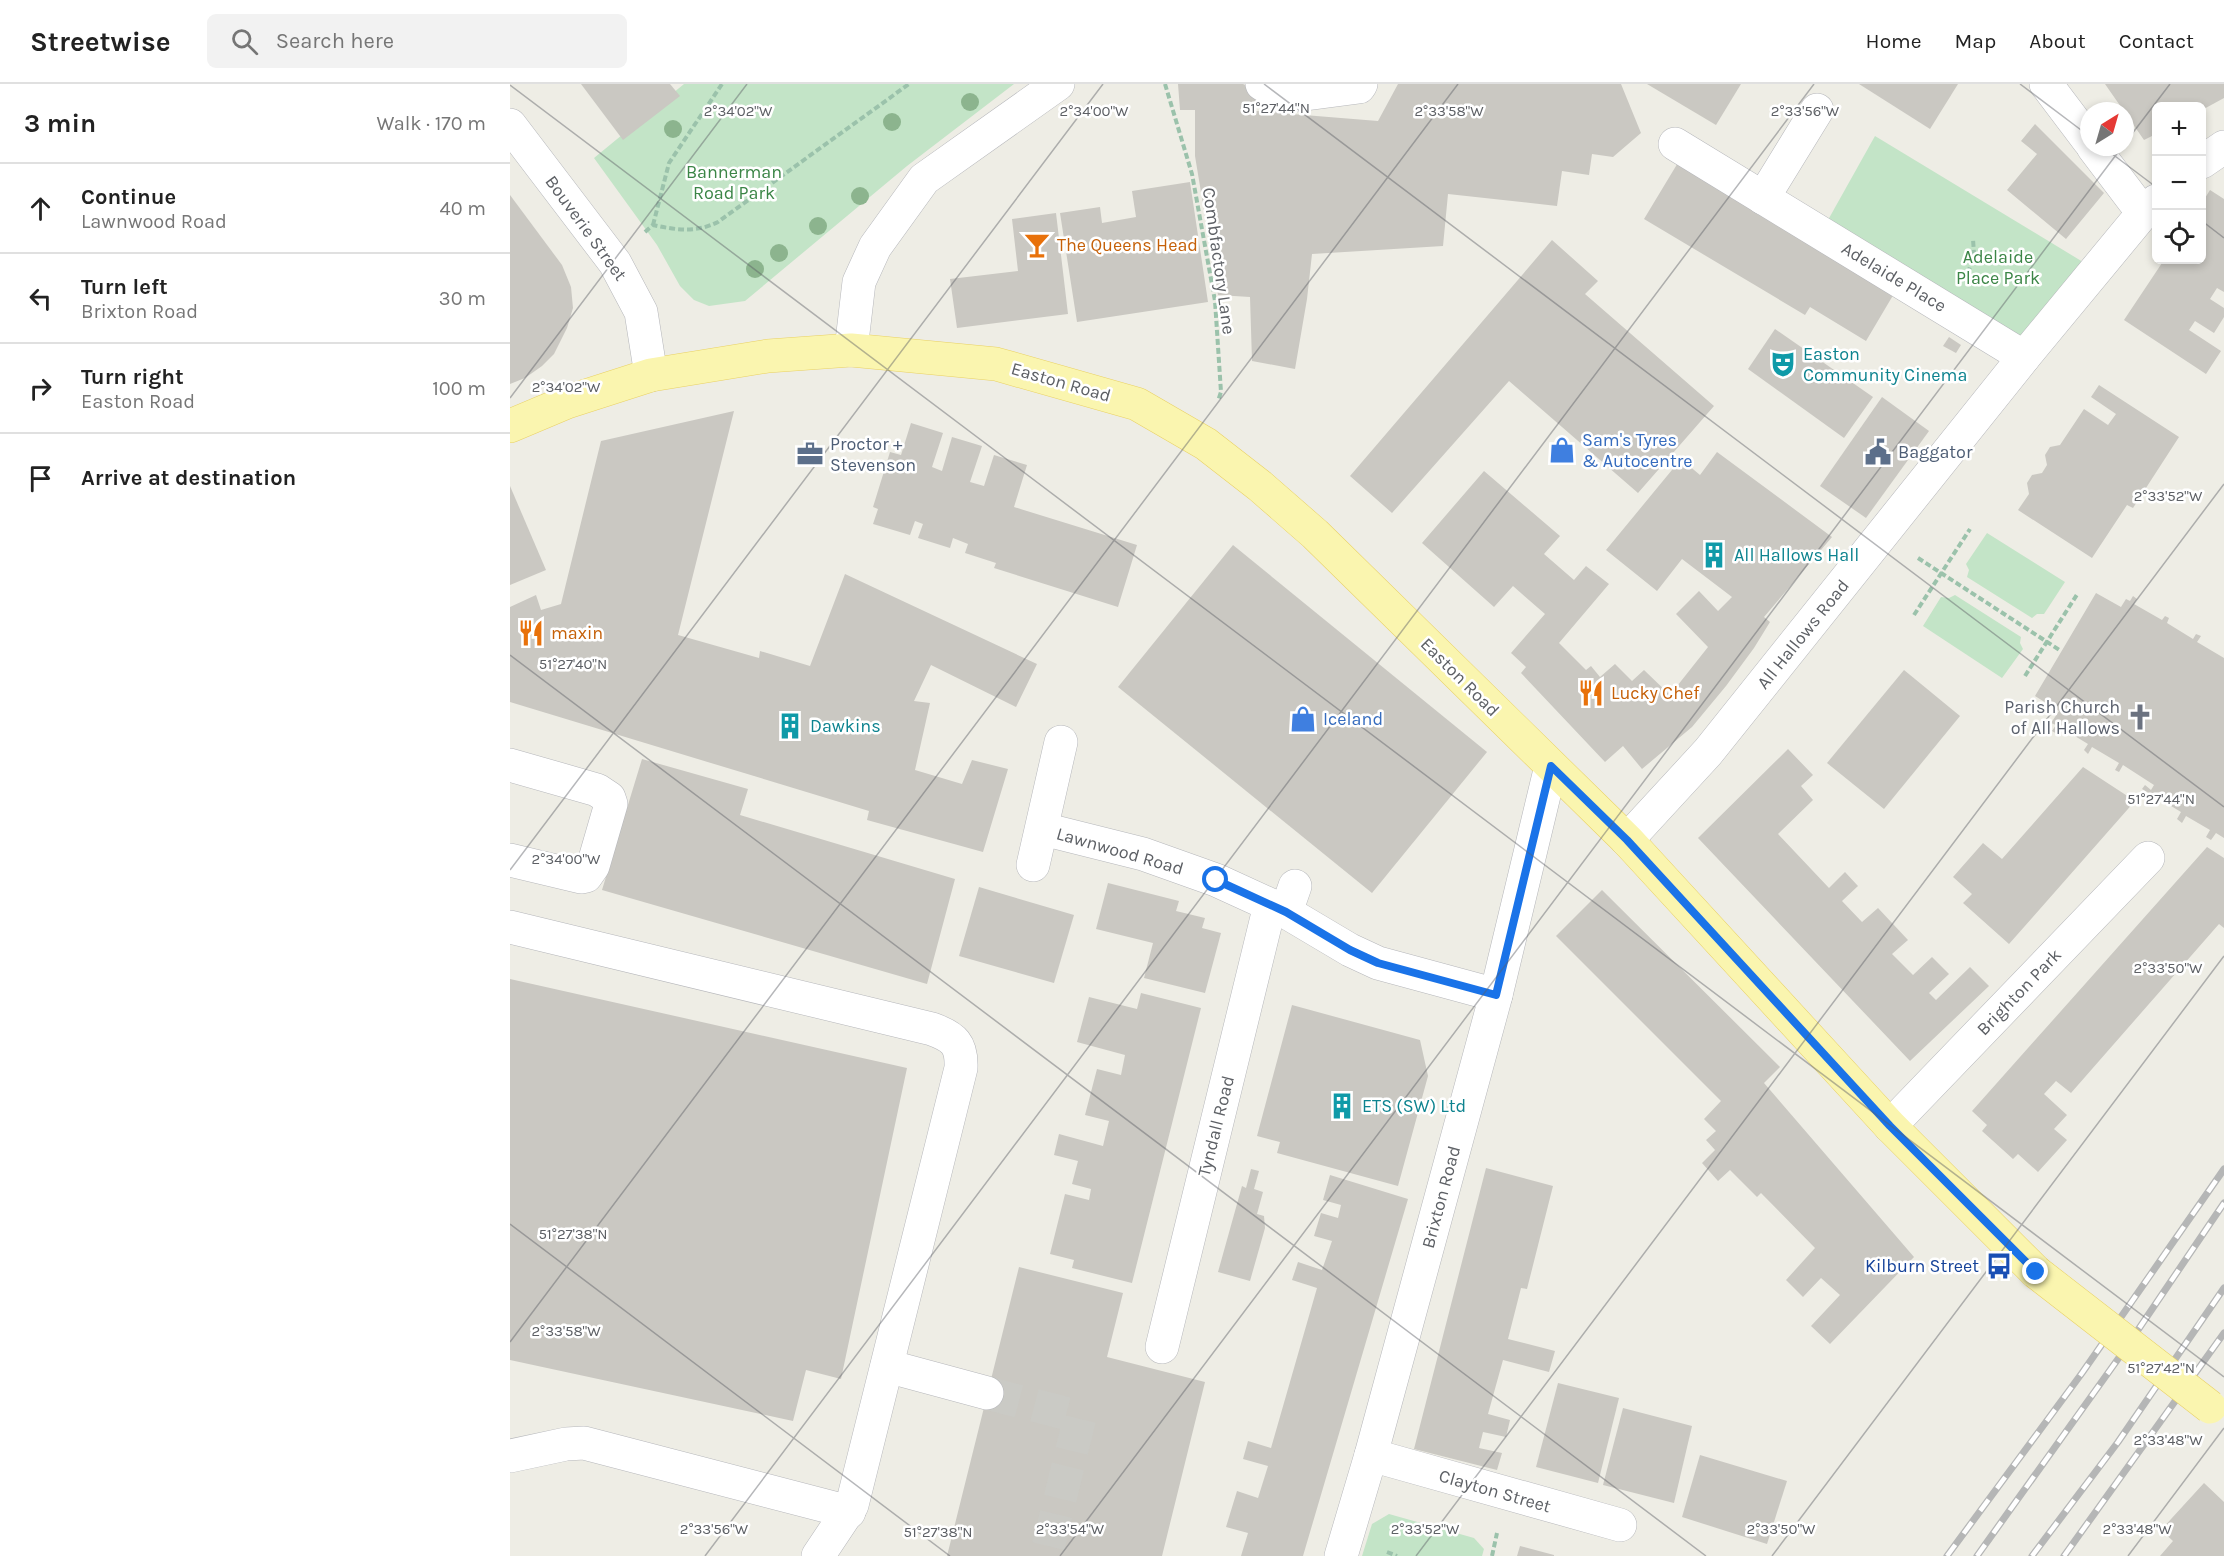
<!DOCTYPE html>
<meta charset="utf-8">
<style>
:root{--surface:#fff;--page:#f2f2f2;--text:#222;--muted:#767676;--line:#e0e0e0}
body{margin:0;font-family:Karla,sans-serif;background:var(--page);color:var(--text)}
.controls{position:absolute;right:18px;top:18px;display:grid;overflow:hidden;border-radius:9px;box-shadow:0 3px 9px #0003}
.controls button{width:54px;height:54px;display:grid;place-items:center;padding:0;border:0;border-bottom:2px solid var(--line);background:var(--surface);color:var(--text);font:30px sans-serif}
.compass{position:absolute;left:1570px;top:18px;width:54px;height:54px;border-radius:50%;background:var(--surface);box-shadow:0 3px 9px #0003;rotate:37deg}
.stop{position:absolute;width:18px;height:18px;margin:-14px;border:4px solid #1a73e8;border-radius:50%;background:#fff}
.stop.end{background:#1a73e8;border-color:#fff;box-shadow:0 2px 6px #0008}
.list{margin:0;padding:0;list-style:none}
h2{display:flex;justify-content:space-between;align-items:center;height:78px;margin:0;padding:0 24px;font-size:26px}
h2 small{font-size:20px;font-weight:400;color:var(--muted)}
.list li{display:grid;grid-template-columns:39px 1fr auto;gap:18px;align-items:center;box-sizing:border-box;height:90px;padding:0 24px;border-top:2px solid var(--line)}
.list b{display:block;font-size:22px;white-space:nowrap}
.list p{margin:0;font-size:20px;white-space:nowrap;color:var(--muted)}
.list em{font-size:20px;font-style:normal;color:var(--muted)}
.icon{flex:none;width:33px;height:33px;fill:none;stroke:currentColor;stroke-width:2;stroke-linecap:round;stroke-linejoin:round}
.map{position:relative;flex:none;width:1714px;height:1472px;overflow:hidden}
header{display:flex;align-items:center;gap:36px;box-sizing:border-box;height:84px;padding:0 30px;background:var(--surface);border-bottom:2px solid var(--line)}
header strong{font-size:28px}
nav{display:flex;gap:33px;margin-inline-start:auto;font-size:21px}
.search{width:420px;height:54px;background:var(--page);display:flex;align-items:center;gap:15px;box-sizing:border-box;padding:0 21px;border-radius:9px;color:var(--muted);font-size:22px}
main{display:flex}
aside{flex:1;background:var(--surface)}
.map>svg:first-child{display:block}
.green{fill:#c3e4c7}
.building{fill:#cac8c2}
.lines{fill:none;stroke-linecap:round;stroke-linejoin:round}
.minor-tunnel{stroke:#cacac5;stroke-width:33;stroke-dasharray:33 16;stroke-linecap:butt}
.minor-casing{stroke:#b6b7bb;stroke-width:34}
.major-casing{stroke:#e9d164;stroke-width:34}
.path{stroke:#9bc2ab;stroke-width:4;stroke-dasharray:6 3;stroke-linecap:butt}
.minor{stroke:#fff;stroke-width:33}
.major{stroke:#faf5af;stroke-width:33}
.rail-casing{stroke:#b5b6b6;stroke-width:7}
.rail{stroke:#fff;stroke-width:4.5;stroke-dasharray:14;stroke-linecap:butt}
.major-bridge-casing{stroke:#e9d164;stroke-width:34;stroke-linecap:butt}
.major-bridge{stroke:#faf5af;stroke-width:33}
.tree{fill:#8cb48e}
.route{stroke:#1a73e8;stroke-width:8}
.ticks{fill:none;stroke:#5d6065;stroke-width:1.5;stroke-opacity:0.45}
.labels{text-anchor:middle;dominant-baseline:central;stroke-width:5;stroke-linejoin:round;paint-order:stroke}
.park-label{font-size:18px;fill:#3b8546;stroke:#fff}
.street-label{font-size:18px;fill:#5d6065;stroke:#fff}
.food-label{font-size:18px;fill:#c56008;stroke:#fff;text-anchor:start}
.culture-label{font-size:18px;fill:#0d838f;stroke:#fff;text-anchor:start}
.shop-label{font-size:18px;fill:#366cbe;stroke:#fff;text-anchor:start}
.service-label{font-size:18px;fill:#4e5e75;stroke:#fff;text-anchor:start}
.worship-label{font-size:18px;fill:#5b616d;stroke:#fff;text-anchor:end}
.transit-label{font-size:18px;fill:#164399;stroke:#fff;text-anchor:end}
.ticks-label{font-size:15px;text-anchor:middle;fill:#5d6065;stroke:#fff;stroke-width:5;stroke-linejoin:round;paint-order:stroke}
</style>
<header>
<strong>Streetwise</strong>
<div class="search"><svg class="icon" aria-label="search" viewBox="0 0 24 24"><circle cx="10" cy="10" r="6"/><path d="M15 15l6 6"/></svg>Search here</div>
<nav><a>Home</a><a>Map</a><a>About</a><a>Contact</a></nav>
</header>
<main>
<aside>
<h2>3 min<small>Walk · 170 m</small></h2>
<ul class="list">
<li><svg class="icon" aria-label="ahead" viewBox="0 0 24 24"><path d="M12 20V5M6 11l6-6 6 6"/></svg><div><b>Continue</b><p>Lawnwood Road</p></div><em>40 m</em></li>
<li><svg class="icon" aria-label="left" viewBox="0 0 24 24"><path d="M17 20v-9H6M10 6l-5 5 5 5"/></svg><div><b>Turn left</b><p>Brixton Road</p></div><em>30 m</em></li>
<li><svg class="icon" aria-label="right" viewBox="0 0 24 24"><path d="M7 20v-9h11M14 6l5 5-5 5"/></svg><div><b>Turn right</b><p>Easton Road</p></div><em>100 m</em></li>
<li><svg class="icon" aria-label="arrive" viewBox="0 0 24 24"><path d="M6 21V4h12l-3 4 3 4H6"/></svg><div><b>Arrive at destination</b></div></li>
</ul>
</aside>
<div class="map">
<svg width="1714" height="1472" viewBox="0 0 1714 1472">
<rect width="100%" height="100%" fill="#eeede5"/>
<!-- green -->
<g class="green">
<polygon points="174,0 504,0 397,82 235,217 199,222 184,216 170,202 147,161 84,74"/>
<polygon points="1365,52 1573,178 1509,254 1318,136"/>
<polygon points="1477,449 1555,498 1534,530 1527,530 1522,534 1457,493 1459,486 1456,480"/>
<polygon points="1445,511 1511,553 1510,559 1513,565 1492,594 1413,542 1431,513 1439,514"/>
<polygon points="879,1430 964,1454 974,1465 972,1472 852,1472 862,1440"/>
</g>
<!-- building -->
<g class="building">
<polygon points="71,0 160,0 170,12 113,56"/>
<polygon points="668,0 733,0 746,6 746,27 868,37 888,0 1111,0 1131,49 1103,73 1082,70 1079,91 1052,87 1047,122 938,110 933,162 802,170 797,215 785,285 742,277 740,213 708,211 685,72 685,26 670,26"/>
<polygon points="1137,0 1231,0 1206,41"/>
<polygon points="1349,0 1448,0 1420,45"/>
<polygon points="1595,0 1714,0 1714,14 1692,26 1692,22 1646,22 1646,50 1634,56"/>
<polygon points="1525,40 1594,109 1556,155 1497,106 1527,70 1511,57"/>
<polygon points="1169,77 1385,208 1356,257 1300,223 1295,231 1134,135"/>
<polygon points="680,98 698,218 567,238 550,129 590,123 592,139 626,133 622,107"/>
<polygon points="1700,106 1714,115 1714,208 1707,204 1700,215 1714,224 1714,233 1704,249 1685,237 1679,246 1711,267 1696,290 1614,236 1654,176 1692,176 1692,119"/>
<polygon points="0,111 52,181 61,203 63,224 57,244 44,270 32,282 15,294 0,300"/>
<polygon points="546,129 558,230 447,244 440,195 508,187 502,135"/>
<polygon points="1042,156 1088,197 1075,210 1204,322 1128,409 999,297 882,429 840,392"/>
<polygon points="1265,245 1363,313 1334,354 1238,285"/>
<polygon points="1439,253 1451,261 1446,269 1433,262"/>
<polygon points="1589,301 1669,353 1623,424 1617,421 1582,474 1508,426 1519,410 1517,399 1522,391 1532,389 1537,381 1535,371 1540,363 1550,361 1574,325 1598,341 1606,330 1581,313"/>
<polygon points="1372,313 1419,347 1356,434 1310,402"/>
<polygon points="224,327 168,551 249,574 250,567 300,582 335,490 527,580 506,623 421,581 404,617 420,619 405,686 452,700 462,676 498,685 473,768 357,736 359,727 0,618 0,523 26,511 31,526 51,520 91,357"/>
<polygon points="401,339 433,349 422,383 432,387 442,353 472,362 460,398 474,402 484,371 517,381 504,423 627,461 608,523 484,484 486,479 455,469 458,460 443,454 440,464 408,454 413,440 405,437 400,451 363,440 368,425 363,423 380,368 391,371"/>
<polygon points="1207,368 1322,453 1254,533 1260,538 1244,564 1216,602 1182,643 1132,685 1113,662 1095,678 1011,589 1016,583 1001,569 1035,530 1003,502 984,523 912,459 974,387 1050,452 1034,470 1064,496 1076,482 1099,500 1049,559 1076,586 1081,582 1090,593 1105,580 1122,597 1134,586 1160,611 1198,563 1166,530 1189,507 1208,527 1222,513 1172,475 1147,507 1096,466 1171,375 1190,391"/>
<polygon points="0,402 36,486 0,501"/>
<polygon points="723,461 977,668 862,809 608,603"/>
<polygon points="1586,509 1611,523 1616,515 1620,517 1623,512 1627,515 1624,520 1652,536 1655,532 1659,534 1657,539 1683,555 1686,550 1691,552 1687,558 1714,574 1714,754 1706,749 1701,756 1696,753 1700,746 1676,732 1672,739 1667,735 1671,728 1643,711 1639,718 1635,716 1639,709 1632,705 1635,701 1641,706 1644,701 1613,681 1609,688 1605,686 1609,679 1582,663 1578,670 1574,666 1578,660 1550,643 1547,650 1542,647 1546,641 1541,639 1549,627 1525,612"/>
<polygon points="1394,586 1450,632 1374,725 1317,679"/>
<polygon points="1278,665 1303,691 1291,702 1303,716 1268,750 1319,804 1335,788 1348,802 1332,817 1352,838 1368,824 1398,856 1382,870 1403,891 1422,873 1439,890 1419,909 1426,916 1460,883 1479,902 1400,977 1188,754"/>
<polygon points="132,675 238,705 230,731 445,795 417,900 92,806"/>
<polygon points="1573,683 1625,717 1499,860 1453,819 1462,810 1443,793 1473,759 1492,775"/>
<polygon points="1697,763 1714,774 1714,844 1709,840 1561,1009 1546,997 1534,1010 1557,1031 1544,1045 1557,1056 1528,1088 1508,1070 1503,1075 1472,1047 1477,1041 1462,1027"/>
<polygon points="598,799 669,817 666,827 695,834 692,844 711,849 695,909 634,894 643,859 586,845"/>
<polygon points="469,803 564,831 544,899 449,872"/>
<polygon points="1092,806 1270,983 1254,999 1404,1173 1320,1260 1301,1242 1330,1211 1311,1194 1293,1213 1276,1196 1305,1164 1251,1109 1247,1113 1220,1086 1208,1097 1192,1079 1205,1066 1196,1056 1206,1047 1194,1035 1211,1017 1046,852"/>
<polygon points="0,895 397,984 331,1295 296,1286 283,1337 0,1276"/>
<polygon points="631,909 691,924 622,1199 562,1184 564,1176 540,1170 555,1110 579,1116 581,1105 562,1100 568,1077 544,1071 549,1050 593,1062 599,1037 575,1031 587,985 611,991 615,971 567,958 579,913 627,925"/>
<polygon points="782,921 910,956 918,992 888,1102 767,1069 770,1058 747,1052"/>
<polygon points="976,1084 1043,1102 1017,1205 1011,1204 998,1255 1045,1267 1039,1288 993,1276 978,1330 1000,1336 996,1353 973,1348 969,1364 992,1369 987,1386 904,1365"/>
<polygon points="741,1085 749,1087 744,1105 753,1108 747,1130 754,1132 755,1144 740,1197 708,1188 732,1102 736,1104"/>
<polygon points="820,1091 898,1115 793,1472 731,1472 738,1449 716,1443 727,1407 748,1414 758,1382 733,1375 738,1357 761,1364 807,1204 782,1196 788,1178 812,1186 822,1157 804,1152 811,1129 828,1134 831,1121 813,1116"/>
<polygon points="509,1183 613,1209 597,1273 695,1298 652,1472 437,1472"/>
<polygon points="1048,1299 1109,1314 1088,1399 1026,1383"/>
<polygon points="1113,1324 1182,1342 1164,1419 1093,1401"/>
<polygon points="1190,1371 1277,1397 1257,1460 1172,1433"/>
<polygon points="1694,1399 1714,1418 1714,1472 1650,1472 1663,1457 1651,1446"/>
<polygon points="1010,1462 1044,1471 1044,1472 1007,1472"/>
</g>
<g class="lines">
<!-- minor-tunnel -->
<polyline class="minor-tunnel" points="477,1309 570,1333 536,1472"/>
<!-- minor casing -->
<g class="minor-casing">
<g id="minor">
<polyline points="752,0 773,13 849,3 851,0"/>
<polyline points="1536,0 1579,57"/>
<polyline points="0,41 105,179 131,228 141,291"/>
<polyline points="1165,60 1514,273"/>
<polyline points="1583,63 1633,129"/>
<polyline points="1692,78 1714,63"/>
<polyline points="1253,114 1307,26"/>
<polyline points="341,266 349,198 365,163 414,95 548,0"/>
<polyline points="0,681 87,706 99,714 101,720 83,782 76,792 71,793 0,776"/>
<polyline points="533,745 633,770 706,796 776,828 840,866 868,879 986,911"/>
<polyline points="1117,756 1198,668 1514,273 1633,129 1646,117"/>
<polyline points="523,781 551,658"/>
<polyline points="776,828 785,802"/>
<path d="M 0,843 L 422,945 C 444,953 452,960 451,984 L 342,1421 L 308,1472"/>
<polyline points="1380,1042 1638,774"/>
<polyline points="652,1263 760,821"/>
<polyline points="377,1282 477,1309"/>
<polyline points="861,1371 1110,1441"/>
<polyline points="0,1372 56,1360 74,1359 339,1428"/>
<polyline points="831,1472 861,1371 986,911 1041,682"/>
</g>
</g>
<!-- major casing -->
<g class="major-casing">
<polyline id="major" points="0,342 57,318 141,291 258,272 341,266 486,280 627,320 696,360 750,402 805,450 1117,756 1380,1042 1526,1188"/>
</g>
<!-- path -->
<g class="path">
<polyline points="655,0 682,90 705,217 711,308 708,317"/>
<polyline points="143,141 159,79 212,0"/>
<path d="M 135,148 L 143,141 C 166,146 186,149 208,138 L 399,0"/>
<polyline points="1458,189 1464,170 1463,155"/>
<polyline points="1408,474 1551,567"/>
<polyline points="1404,531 1460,445"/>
<polyline points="1515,592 1568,509"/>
<polyline points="877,1468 887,1472"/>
<polyline points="982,1472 987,1449"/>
</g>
<!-- minor -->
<use href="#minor" class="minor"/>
<!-- major -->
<use href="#major" class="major"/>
<!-- rail casing -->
<g class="rail-casing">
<g id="rail">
<polyline points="1437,1472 1572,1289 1714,1085"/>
<polyline points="1467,1472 1613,1268 1714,1119"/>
<polyline points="1522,1472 1608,1358 1714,1204"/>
<polyline points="1554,1472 1714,1249"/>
</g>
</g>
<!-- rail -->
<use href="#rail" class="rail"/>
<!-- major-bridge casing -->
<g class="major-bridge-casing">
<polyline id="major-bridge" points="1526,1188 1700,1323"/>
</g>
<!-- major-bridge -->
<use href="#major-bridge" class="major-bridge"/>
</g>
<!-- trees -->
<g class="tree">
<circle cx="460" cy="18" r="9"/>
<circle cx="382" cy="38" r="9"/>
<circle cx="163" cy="45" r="9"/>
<circle cx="350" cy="112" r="9"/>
<circle cx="308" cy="142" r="9"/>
<circle cx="269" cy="169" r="9"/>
<circle cx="245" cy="185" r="9"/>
</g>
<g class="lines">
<!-- route -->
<polyline class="route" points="706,796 776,828 840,866 868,879 986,911 1041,682 1117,756 1380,1042 1526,1188"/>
</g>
<!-- ticks -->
<path class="ticks" d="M 754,0 L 1714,723M 1510,0 L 1579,52M 0,1 L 1714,1293M 1615,59 L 1660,0M 1593,63 L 1646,103M 1692,137 L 1714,154M 0,314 L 237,0M 0,571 L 1196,1472M 0,786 L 593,0M 0,1140 L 440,1472M 0,1258 L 948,0M 195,1472 L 1304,0M 550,1472 L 1612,63M 906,1472 L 1714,400M 1262,1472 L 1714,872M 1618,1472 L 1714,1344"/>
<!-- icons -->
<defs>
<g id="bar-bare" transform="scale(2.07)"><path d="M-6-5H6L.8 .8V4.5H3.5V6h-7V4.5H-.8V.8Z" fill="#e8710a" stroke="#fff" stroke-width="2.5" paint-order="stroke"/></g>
<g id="theatre-bare" transform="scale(2.07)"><path d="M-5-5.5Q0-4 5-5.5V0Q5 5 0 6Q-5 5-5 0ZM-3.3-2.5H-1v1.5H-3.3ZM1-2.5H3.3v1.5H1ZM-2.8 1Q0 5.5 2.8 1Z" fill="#0f9aa8" stroke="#fff" stroke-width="2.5" paint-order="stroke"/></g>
<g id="shop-bare" transform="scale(2.07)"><path d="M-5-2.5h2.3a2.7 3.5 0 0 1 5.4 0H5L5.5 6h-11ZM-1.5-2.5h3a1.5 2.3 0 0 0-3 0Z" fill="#3f7fe0" stroke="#fff" stroke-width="2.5" paint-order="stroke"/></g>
<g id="civic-bare" transform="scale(2.07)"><path d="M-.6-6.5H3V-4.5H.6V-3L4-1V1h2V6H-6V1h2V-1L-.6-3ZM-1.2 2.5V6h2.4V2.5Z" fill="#5c6f8a" stroke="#fff" stroke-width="2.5" paint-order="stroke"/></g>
<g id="office-bare" transform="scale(2.07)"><path d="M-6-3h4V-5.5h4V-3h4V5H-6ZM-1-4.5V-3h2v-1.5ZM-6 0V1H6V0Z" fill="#5c6f8a" stroke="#fff" stroke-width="2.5" paint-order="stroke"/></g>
<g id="building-bare" transform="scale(2.07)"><path d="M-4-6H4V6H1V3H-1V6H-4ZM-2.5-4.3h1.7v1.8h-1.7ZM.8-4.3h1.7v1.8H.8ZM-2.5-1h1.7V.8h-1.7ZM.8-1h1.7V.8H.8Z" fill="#0f9aa8" stroke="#fff" stroke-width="2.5" paint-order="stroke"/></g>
<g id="restaurant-bare" transform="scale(2.07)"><path d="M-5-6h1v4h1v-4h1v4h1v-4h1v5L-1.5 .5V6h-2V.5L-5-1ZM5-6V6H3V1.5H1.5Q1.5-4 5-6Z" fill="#e8710a" stroke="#fff" stroke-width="2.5" paint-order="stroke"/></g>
<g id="church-bare" transform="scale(2.07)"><path d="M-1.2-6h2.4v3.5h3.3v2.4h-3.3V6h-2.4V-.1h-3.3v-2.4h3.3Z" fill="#6b7280" stroke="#fff" stroke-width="2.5" paint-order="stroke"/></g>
<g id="bus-bare" transform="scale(2.07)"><path d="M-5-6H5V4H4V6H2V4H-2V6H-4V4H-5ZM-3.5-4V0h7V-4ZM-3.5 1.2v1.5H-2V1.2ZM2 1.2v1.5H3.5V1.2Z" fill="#1a4fb4" stroke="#fff" stroke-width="2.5" paint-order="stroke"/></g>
</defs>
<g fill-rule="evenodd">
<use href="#bar-bare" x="527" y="161"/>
<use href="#theatre-bare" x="1273" y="280"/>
<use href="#shop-bare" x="1052" y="366"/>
<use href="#civic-bare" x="1368" y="368"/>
<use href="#office-bare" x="300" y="370"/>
<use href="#building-bare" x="1204" y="471"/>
<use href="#restaurant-bare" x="21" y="549"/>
<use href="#restaurant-bare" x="1081" y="609"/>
<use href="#church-bare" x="1630" y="633"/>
<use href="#shop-bare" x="793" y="635"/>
<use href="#building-bare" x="280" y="642"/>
<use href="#building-bare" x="832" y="1022"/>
<use href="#bus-bare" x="1489" y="1182"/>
</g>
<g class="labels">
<!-- park labels -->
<g class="park-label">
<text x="224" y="88">Bannerman<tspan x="224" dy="21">Road Park</tspan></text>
<text x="1488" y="173">Adelaide<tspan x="1488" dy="21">Place Park</tspan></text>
</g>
<!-- street labels -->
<g class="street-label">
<text transform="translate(76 144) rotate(54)">Bouverie Street</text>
<text transform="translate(709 177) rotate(82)">Combfactory Lane</text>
<text transform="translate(1384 193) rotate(31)">Adelaide Place</text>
<text transform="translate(551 298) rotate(16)">Easton Road</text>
<text transform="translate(1293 550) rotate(-51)">All Hallows Road</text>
<text transform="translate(950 593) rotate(45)">Easton Road</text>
<text transform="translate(610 767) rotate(16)">Lawnwood Road</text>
<text transform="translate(1509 908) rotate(-46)">Brighton Park</text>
<text transform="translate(706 1042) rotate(-76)">Tyndall Road</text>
<text transform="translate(931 1113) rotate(-75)">Brixton Road</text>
<text transform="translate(985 1407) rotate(16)">Clayton Street</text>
</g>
<!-- food labels -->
<g class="food-label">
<text x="547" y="161">The Queens Head</text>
<text x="41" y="549">maxin</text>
<text x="1101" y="609">Lucky Chef</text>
</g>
<!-- culture labels -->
<g class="culture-label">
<text x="1293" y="270">Easton<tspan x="1293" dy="21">Community Cinema</tspan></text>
<text x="1224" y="471">All Hallows Hall</text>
<text x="300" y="642">Dawkins</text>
<text x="852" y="1022">ETS (SW) Ltd</text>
</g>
<!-- shop labels -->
<g class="shop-label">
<text x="1072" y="356">Sam's Tyres<tspan x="1072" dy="21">&amp; Autocentre</tspan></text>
<text x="813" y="635">Iceland</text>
</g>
<!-- service labels -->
<g class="service-label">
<text x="320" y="360">Proctor +<tspan x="320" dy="21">Stevenson</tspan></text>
<text x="1388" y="368">Baggator</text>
</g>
<!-- worship labels -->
<g class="worship-label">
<text x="1610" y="623">Parish Church<tspan x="1610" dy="21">of All Hallows</tspan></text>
</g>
<!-- transit labels -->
<g class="transit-label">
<text x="1469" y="1182">Kilburn Street</text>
</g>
</g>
<g class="ticks-label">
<text x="766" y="29">51°27'44"N</text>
<text x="228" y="32">2°34'02"W</text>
<text x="584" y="32">2°34'00"W</text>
<text x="939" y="32">2°33'58"W</text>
<text x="1295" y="32">2°33'56"W</text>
<text x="56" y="308">2°34'02"W</text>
<text x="1658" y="417">2°33'52"W</text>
<text x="63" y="585">51°27'40"N</text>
<text x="1651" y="720">51°27'44"N</text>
<text x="56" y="780">2°34'00"W</text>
<text x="1658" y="889">2°33'50"W</text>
<text x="63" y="1155">51°27'38"N</text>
<text x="56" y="1252">2°33'58"W</text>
<text x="1651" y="1289">51°27'42"N</text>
<text x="1658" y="1361">2°33'48"W</text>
<text x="204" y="1450">2°33'56"W</text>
<text x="560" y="1450">2°33'54"W</text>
<text x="915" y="1450">2°33'52"W</text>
<text x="1271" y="1450">2°33'50"W</text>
<text x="1627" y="1450">2°33'48"W</text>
<text x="428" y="1453">51°27'38"N</text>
</g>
</svg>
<div class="controls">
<button>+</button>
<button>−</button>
<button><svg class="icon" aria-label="locate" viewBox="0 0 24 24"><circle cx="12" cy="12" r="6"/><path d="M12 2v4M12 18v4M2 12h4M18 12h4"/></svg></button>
</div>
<svg class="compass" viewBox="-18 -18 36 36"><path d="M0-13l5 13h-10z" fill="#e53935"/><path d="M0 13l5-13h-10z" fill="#767676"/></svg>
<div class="stop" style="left:706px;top:796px"></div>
<div class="stop end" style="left:1526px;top:1188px"></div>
</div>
</main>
